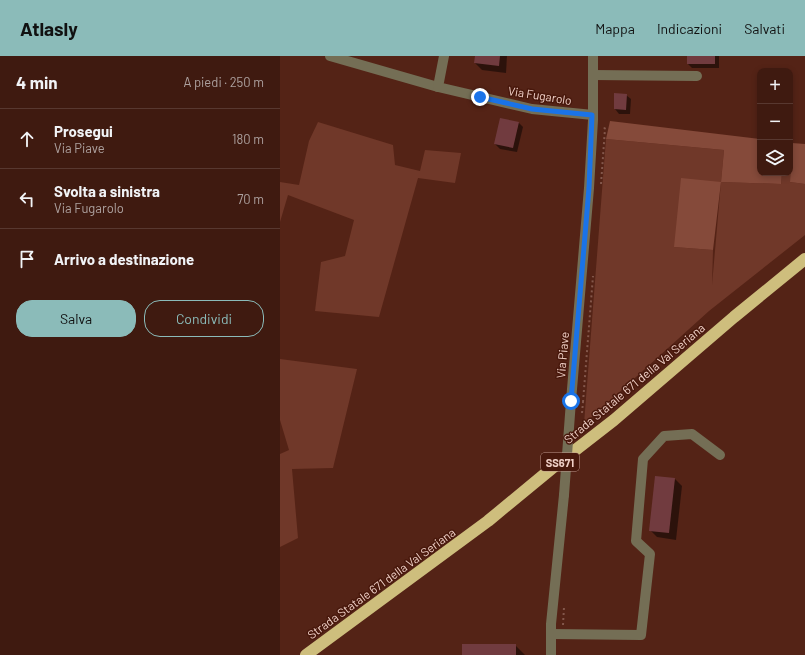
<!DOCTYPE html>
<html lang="it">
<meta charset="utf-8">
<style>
:root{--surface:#3f1a10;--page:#4a271e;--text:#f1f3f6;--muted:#ada19f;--line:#583830;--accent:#8bbbb9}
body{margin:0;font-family:Barlow,sans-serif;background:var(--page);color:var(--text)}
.controls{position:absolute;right:12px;top:12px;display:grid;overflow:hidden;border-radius:8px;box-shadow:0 2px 6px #0003}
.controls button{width:36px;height:36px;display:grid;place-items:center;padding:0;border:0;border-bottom:1px solid var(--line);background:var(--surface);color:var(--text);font:20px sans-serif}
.stop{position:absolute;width:12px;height:12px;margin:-9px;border:3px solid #1a73e8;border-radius:50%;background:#fff}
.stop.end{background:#1a73e8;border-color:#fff;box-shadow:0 1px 4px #0008}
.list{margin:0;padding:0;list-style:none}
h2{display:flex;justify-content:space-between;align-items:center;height:52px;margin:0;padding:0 16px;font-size:17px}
h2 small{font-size:13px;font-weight:400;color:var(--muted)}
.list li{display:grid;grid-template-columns:26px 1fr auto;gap:12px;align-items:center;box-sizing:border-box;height:60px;padding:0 16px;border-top:1px solid var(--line)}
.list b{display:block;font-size:15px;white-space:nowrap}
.list p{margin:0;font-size:13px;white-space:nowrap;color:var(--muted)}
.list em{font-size:13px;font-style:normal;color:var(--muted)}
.actions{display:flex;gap:8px;padding:12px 16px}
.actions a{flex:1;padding:9px 0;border:1px solid var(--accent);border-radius:16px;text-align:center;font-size:14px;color:var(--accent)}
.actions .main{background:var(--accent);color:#111}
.icon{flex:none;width:22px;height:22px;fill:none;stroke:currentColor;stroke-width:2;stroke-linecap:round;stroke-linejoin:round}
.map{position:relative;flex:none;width:525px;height:599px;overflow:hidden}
header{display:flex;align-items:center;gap:24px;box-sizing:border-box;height:56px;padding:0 20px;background:var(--accent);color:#111}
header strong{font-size:19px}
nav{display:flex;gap:22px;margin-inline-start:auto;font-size:14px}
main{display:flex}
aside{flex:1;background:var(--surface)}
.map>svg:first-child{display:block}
.green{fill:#703829;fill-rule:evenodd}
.forest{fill:#854a3a}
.shadow{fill:#0007}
.building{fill:#713b3f}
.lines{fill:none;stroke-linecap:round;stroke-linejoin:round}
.path{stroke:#83574b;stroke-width:2;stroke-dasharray:2 3;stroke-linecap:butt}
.minor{stroke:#746e55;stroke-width:10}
.highway{stroke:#cebe7d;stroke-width:12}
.path-bridge{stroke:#83574b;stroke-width:2;stroke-dasharray:2 3;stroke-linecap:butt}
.minor-bridge{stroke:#746e55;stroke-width:10}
.route{stroke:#1a73e8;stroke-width:5}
.labels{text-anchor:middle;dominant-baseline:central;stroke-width:3;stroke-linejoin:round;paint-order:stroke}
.shield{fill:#48180c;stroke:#be998f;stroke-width:1}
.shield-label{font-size:11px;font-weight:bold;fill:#f0d0c7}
.street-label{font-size:12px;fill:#f0d0c7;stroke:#48180c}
</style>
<header>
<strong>Atlasly</strong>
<nav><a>Mappa</a><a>Indicazioni</a><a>Salvati</a></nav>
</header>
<main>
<aside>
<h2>4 min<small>A piedi · 250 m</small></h2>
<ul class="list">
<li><svg class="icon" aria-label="ahead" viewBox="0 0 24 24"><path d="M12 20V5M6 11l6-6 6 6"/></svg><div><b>Prosegui</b><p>Via Piave</p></div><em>180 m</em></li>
<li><svg class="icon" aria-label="left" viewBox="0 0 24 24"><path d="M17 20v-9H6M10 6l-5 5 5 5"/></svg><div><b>Svolta a sinistra</b><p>Via Fugarolo</p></div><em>70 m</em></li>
<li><svg class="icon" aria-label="arrive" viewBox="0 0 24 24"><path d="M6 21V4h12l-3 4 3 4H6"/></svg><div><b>Arrivo a destinazione</b></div></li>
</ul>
<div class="actions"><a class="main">Salva</a><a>Condividi</a></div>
</aside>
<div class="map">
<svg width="525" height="599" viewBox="0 0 525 599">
<rect width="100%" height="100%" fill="#542316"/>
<!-- green -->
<g class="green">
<polygon points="38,66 113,89 115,109 140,115 145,94 181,97 175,127 138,122 99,261 35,255 41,206 65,200 74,164 8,139 0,166 0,126 19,129 29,85"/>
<path d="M 326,83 L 444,94 L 441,126 L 501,128 L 502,117 L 510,117 L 510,87 L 512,87 L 510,126 L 525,128 L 525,179 L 429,255 L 304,368 ZM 441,126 L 432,229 L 433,194 L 394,191 Z"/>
<polygon points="0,303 77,313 53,412 12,413 18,482 0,491 0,398 9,394 0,364"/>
</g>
<!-- forest -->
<g class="forest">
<polygon points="330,65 480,83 480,117 502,117 501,128 441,126 433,194 394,191 401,122 441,126 444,94 326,83"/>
<polygon points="512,87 525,88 525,128 510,126"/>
</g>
<!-- shadow -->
<g class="shadow">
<polygon points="196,0 227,0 226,17 202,14 195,7"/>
<polygon points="408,0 439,0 439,12 412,12 408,8"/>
<polygon points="346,39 351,43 350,58 339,58 335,53"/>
<polygon points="238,66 243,71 237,96 220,93 215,88"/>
<polygon points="395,423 402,430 396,484 377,481 370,474"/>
<polygon points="235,589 245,599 183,599"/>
</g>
<!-- building -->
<g class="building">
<polygon points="195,0 220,0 219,10 194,7"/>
<rect x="407" y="0" width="28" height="8"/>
<polygon points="334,37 347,38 346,54 334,53"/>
<polygon points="220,62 239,66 233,92 214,88"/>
<polygon points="375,420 395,422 389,477 369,475"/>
<rect x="182" y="588" width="54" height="11"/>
</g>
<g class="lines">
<!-- path -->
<g class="path">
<polyline points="321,128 325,73 323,69"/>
<polyline points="303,346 313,220"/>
<polyline points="283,569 284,551"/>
</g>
<!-- minor -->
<g class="minor">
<polyline points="50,0 158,31"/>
<polyline points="164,0 158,31 252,53 313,59"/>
<polyline points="313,19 417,20"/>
<polyline points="291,345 309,132 313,64 313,0"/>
<polyline points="271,578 361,579 370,498 356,485 363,403 384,380 412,378 440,399"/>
<polyline points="271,599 271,568 284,439"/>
</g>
<!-- highway -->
<polyline class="highway" points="26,599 208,465 271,413 334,364 454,261 525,203"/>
<!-- path-bridge -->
<polyline class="path-bridge" points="302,357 303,346"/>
<!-- minor-bridge -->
<polyline class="minor-bridge" points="284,439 291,345"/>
</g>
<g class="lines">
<!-- route -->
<polyline class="route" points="200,41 252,53 312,59 309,132 291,345"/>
</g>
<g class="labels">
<!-- shield labels -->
<rect class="shield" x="261" y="397" width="38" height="18" rx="3"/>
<g class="shield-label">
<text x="280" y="406">SS671</text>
</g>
<!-- street labels -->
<g class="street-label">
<text transform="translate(260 39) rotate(9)">Via Fugarolo</text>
<text transform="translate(282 299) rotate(-85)">Via Piave</text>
<text transform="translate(354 327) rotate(-40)">Strada Statale 671 della Val Seriana</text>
<text transform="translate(101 527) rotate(-36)">Strada Statale 671 della Val Seriana</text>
</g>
</g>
</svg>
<div class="controls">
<button>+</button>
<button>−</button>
<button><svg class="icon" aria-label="layers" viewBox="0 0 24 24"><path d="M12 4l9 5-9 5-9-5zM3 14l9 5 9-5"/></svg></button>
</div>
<div class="stop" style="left:291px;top:345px"></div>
<div class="stop end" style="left:200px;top:41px"></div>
</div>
</main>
